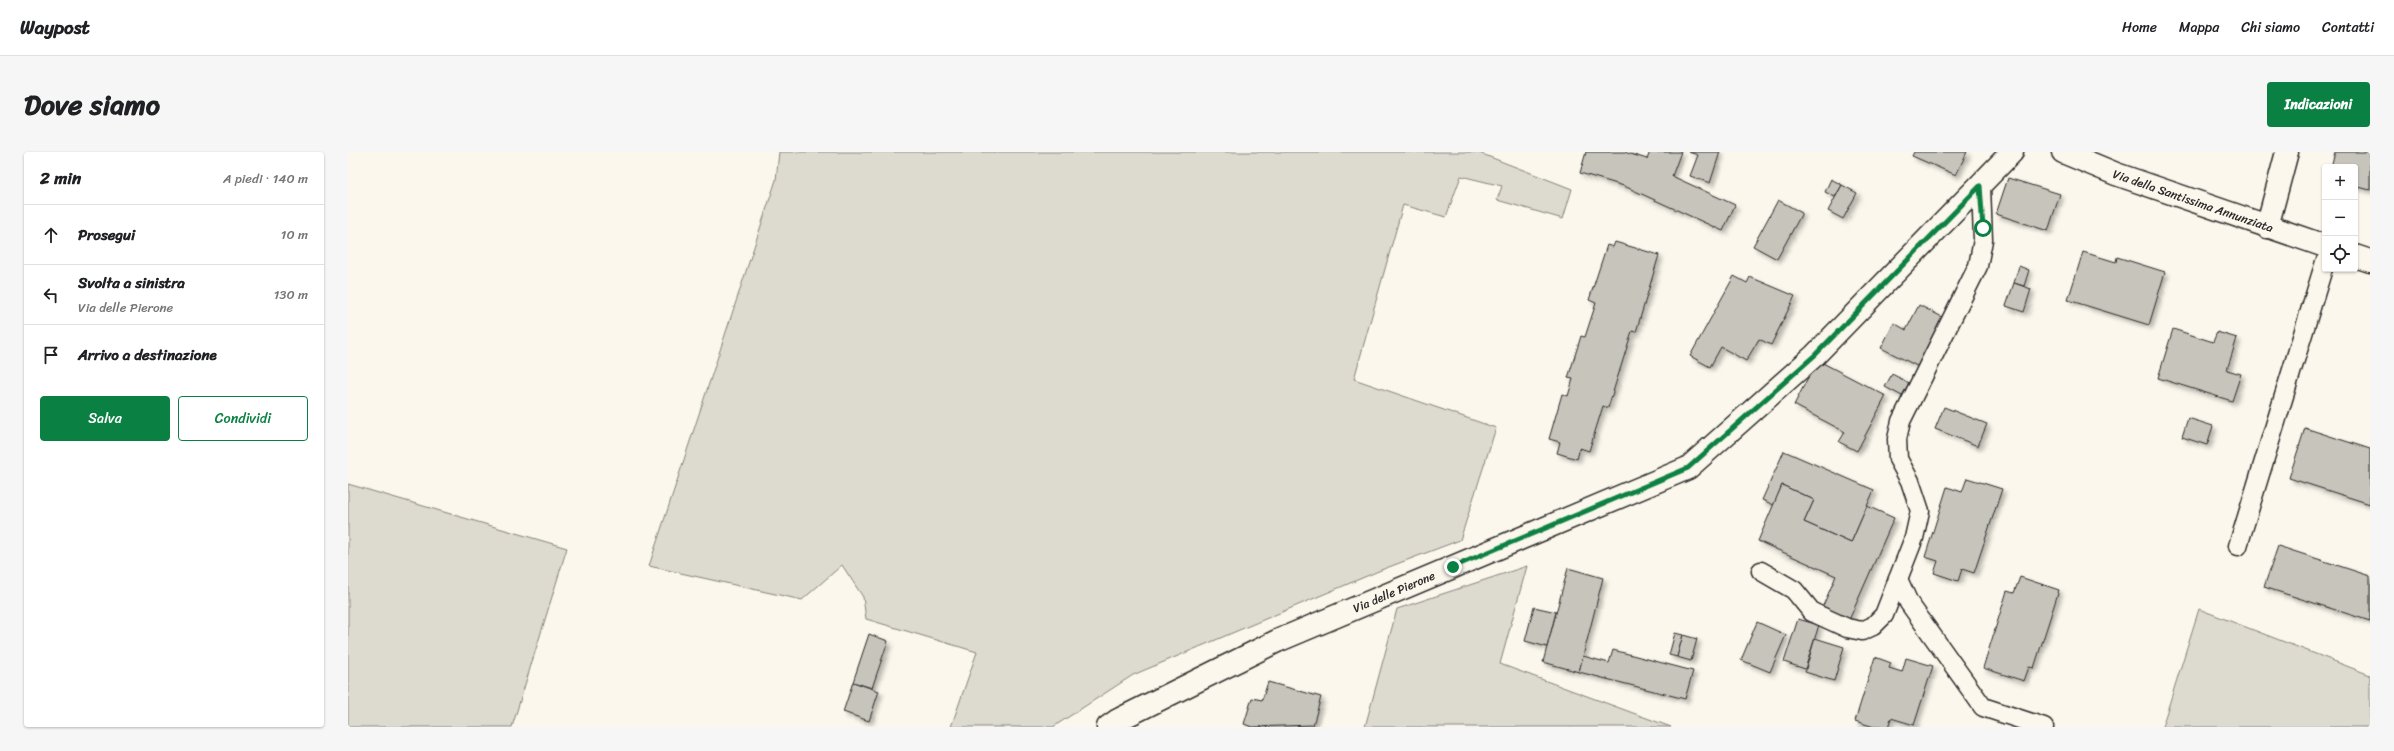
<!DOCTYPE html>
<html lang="it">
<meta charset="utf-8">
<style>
:root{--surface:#fff;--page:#f6f6f6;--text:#202124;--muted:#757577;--line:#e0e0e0;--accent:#0b8043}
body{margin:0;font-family:Sriracha,sans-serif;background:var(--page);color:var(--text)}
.controls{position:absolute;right:12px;top:12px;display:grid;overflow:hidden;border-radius:4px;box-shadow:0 1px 3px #0004}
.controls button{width:36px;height:36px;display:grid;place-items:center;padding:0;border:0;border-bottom:1px solid var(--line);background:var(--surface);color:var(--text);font:20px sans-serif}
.stop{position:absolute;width:12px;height:12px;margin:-9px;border:3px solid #0b8043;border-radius:50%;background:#fff}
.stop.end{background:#0b8043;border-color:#fff;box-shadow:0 1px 4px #0008}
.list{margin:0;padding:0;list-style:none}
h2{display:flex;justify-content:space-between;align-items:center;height:52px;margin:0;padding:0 16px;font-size:17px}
h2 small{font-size:13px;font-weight:400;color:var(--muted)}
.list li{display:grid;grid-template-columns:26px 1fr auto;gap:12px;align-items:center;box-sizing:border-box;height:60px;padding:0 16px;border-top:1px solid var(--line)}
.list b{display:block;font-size:15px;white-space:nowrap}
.list p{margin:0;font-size:13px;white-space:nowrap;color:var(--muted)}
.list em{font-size:13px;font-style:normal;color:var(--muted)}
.actions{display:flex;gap:8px;padding:12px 16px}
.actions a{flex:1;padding:9px 0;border:1px solid var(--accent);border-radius:4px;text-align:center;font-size:14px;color:var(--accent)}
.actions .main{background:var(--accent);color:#fff}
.icon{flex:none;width:22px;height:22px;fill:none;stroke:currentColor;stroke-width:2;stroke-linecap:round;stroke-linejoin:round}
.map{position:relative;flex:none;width:2022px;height:575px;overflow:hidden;border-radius:4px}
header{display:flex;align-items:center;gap:24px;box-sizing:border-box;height:56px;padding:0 20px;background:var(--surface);border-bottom:1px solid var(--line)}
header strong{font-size:19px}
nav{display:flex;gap:22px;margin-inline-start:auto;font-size:14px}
.intro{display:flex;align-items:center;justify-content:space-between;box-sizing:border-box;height:96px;padding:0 24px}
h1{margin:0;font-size:28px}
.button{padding:10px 18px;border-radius:4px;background:var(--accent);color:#fff;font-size:14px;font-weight:700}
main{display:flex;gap:24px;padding:0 24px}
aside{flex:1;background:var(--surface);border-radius:4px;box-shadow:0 1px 3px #0004}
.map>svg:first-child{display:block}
.green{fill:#dddad0;stroke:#84827e}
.building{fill:#c7c4bc;stroke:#2b2b2b;filter:url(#shadow)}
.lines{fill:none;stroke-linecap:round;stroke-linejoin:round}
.lane-casing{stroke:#2b2b2b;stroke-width:21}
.street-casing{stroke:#2b2b2b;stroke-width:25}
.secondary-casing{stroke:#2b2b2b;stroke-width:25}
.lane{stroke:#fbf7ec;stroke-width:18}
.street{stroke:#fbf7ec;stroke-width:22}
.secondary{stroke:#fbf7ec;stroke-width:22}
.route{stroke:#0b8043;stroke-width:5}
.labels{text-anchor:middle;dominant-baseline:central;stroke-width:3.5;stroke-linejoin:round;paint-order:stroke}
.street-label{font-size:12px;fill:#2b2b2b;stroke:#fbf7ec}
</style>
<header>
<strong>Waypost</strong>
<nav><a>Home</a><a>Mappa</a><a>Chi siamo</a><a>Contatti</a></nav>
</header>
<div class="intro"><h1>Dove siamo</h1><a class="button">Indicazioni</a></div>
<main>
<aside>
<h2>2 min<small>A piedi · 140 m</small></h2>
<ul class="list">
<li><svg class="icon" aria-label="ahead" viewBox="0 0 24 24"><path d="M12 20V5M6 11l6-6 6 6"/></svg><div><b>Prosegui</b></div><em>10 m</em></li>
<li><svg class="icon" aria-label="left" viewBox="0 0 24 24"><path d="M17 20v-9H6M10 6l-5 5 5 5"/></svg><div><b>Svolta a sinistra</b><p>Via delle Pierone</p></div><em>130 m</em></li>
<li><svg class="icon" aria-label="arrive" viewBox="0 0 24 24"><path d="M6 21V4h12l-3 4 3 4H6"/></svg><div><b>Arrivo a destinazione</b></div></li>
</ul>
<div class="actions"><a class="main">Salva</a><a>Condividi</a></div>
</aside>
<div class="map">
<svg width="2022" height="575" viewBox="0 0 2022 575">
<defs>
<filter id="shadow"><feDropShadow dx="3.5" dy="3.5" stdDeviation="2" flood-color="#0004"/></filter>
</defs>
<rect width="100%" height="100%" fill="#fbf7ec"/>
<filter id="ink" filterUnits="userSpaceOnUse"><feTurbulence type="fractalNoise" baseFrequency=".025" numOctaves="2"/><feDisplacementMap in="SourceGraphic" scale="8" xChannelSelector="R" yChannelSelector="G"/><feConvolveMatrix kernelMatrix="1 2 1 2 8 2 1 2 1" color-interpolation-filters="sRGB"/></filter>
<g filter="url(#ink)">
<!-- green -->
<g class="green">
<polygon points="431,0 1129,0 1224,37 1215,67 1149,48 1154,34 1113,24 1098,65 1055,53 1006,227 1148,276 1112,388 1033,418 785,523 705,575 603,575 629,500 518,467 515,445 494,413 454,448 301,414 428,28"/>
<polygon points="0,332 219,396 164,575 0,575"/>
<polygon points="1179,414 1152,512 1323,575 1017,575 1049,457"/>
<polygon points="1851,457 2022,523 2022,575 1814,575"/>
</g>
<!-- building -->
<g class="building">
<polygon points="1238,0 1276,0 1299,7 1302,0 1333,0 1324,24 1387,53 1375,79 1276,34 1232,21"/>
<polygon points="1340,0 1372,0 1362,31 1342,24 1350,3"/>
<polygon points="1566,0 1619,0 1608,23 1564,4"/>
<polygon points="1987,0 2022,0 2022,38 2007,34 2007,15 1983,15"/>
<polygon points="1660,26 1712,42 1700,79 1648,62"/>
<polygon points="1483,27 1494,33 1487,45 1477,40"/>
<polygon points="1494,33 1509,41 1495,67 1480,59"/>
<polygon points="1430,48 1454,61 1429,107 1405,94"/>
<polygon points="1267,90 1311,103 1288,180 1284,179 1260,256 1255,254 1241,299 1232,296 1229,307 1209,301 1212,290 1201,287 1214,242 1220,244 1225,227 1220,226 1233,184 1237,185 1248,151 1241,148 1259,93 1265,95"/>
<polygon points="1735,100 1768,110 1769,105 1817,120 1801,173 1720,148"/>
<polygon points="1671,114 1681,118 1676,134 1666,131"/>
<polygon points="1386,124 1399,131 1402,125 1447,144 1423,193 1411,187 1398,209 1373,195 1362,215 1342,204"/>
<polygon points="1666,131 1683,137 1676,160 1658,154"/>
<polygon points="1571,153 1598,167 1573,216 1533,196 1546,171 1558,178"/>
<polygon points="1825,177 1865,190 1869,180 1889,186 1879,218 1893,222 1884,249 1810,226"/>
<polygon points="1469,208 1538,244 1509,299 1491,290 1497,280 1446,253"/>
<polygon points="1544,222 1561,231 1554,244 1537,235"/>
<polygon points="1596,255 1639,272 1630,294 1587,277"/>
<polygon points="1840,266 1865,274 1859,293 1834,285"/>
<polygon points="1957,276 2022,297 2022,352 1941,326"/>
<polygon points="1436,299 1526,338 1503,391 1456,370 1466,348 1434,333 1426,353 1414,348"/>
<polygon points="1619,326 1654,337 1626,421 1614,417 1610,429 1586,421 1590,409 1577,405 1599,335 1614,340"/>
<polygon points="1434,333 1466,348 1456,370 1503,391 1519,354 1546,366 1501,468 1474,456 1488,424 1410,389"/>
<polygon points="1930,394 2022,424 2022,469 1916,435"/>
<polygon points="1220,416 1255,426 1231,520 1195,510"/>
<polygon points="1672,425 1711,438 1686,516 1681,515 1676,529 1635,516 1659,439 1666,441"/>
<polygon points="1186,455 1208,460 1199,495 1177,489"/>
<polygon points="1450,467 1471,473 1457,517 1436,510"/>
<polygon points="1409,470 1438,483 1422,520 1393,508"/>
<polygon points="1327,481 1335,483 1329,505 1321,503"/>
<polygon points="521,482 540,489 524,536 505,530"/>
<polygon points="1335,483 1349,487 1343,509 1329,505"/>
<polygon points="1467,486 1496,495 1486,529 1457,520"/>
<polygon points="1265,498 1345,519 1337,547 1231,520 1235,504 1261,511"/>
<polygon points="1527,505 1543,511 1541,516 1554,520 1558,506 1585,514 1566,573 1543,566 1540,575 1526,575 1507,569"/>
<polygon points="505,530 531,539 521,569 495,560"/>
<polygon points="920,530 973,545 965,573 904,575 896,572 904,546 914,548"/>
</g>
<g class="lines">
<!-- lane casing -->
<g class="lane-casing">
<g id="lane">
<polyline points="1890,394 1977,110"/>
<polyline points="1413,419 1446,438 1464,460 1499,476 1514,479 1525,474 1536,463 1566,386 1572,359 1562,329 1550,307 1549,287 1553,269 1630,114 1635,88 1633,34"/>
<polyline points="1550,427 1561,451 1635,555 1696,575"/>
</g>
</g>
<!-- street casing -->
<g class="street-casing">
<g id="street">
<polyline points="1919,75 1939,0"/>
<polyline points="760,575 770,568 929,489 1340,316 1467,203 1664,0"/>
</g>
</g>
<!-- secondary casing -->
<g class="secondary-casing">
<g id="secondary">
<polyline points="1715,0 1768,22 1977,94"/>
<polyline points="2007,104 2022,109"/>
</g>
</g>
<!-- lane -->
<use href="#lane" class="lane"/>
<!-- street -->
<use href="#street" class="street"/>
<!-- secondary -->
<use href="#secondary" class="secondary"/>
</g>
</g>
<g class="lines" filter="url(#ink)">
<!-- route -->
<polyline class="route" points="1105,415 1340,316 1467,203 1632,34 1635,76"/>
</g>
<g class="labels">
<!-- street labels -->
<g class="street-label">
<text transform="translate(1845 49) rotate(19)">Via della Santissima Annunziata</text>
<text transform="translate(1046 440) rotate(-23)">Via delle Pierone</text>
</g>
</g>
</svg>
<div class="controls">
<button>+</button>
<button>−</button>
<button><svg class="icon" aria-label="locate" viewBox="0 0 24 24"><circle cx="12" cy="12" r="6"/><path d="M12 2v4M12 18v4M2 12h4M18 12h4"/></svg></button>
</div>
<div class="stop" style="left:1635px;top:76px"></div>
<div class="stop end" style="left:1105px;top:415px"></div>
</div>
</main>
